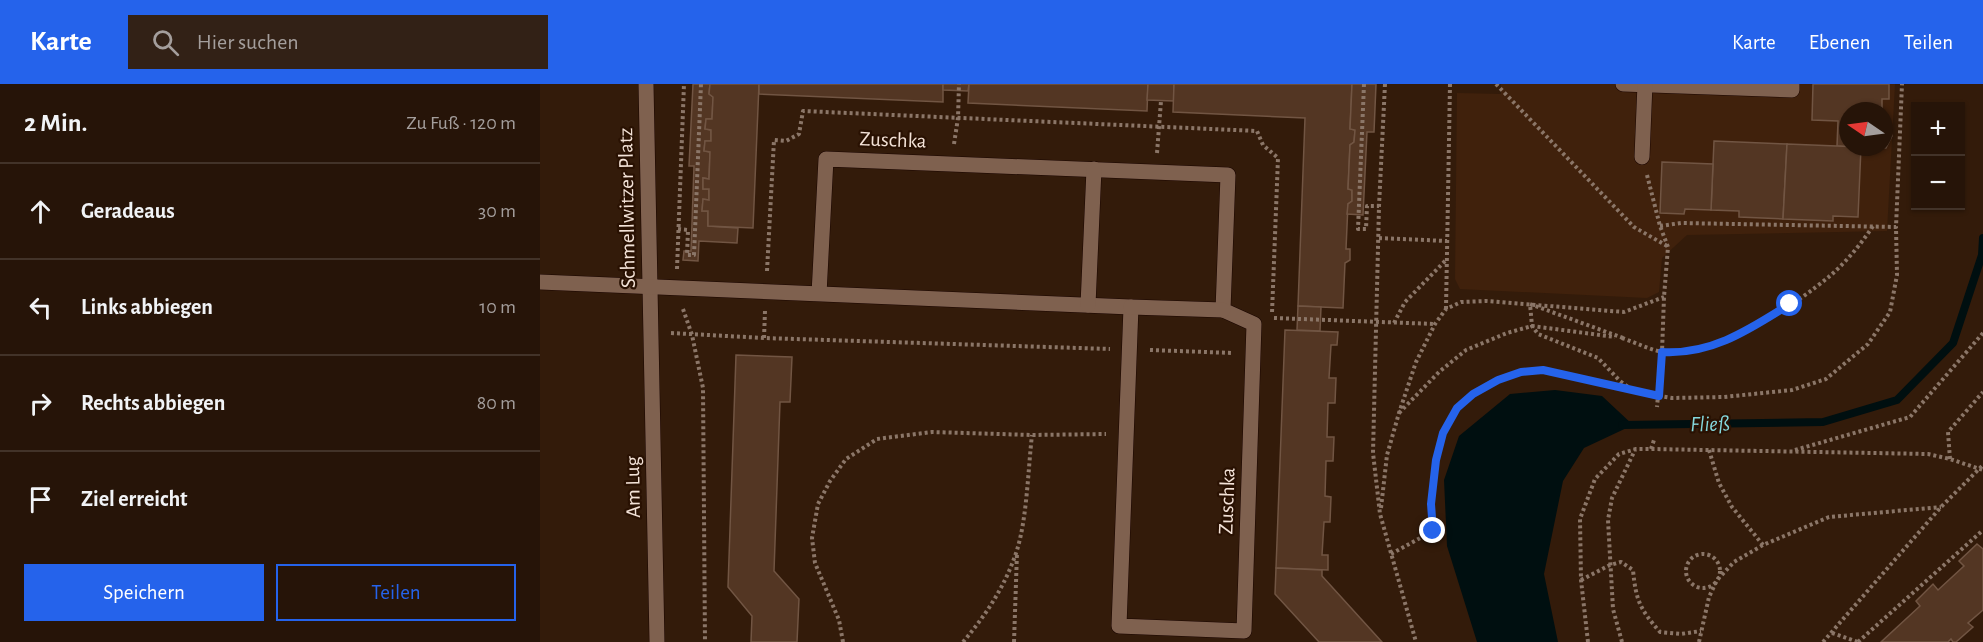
<!DOCTYPE html>
<html lang="de">
<meta charset="utf-8">
<style>
:root{--surface:#261408;--page:#322116;--text:#f1f3f6;--muted:#a49e9c;--line:#423329;--accent:#2563eb}
body{margin:0;font-family:"Alegreya Sans",sans-serif;background:var(--page);color:var(--text)}
.controls{position:absolute;right:18px;top:18px;display:grid;overflow:hidden;border-radius:0px;box-shadow:0 2px 4px #0004}
.controls button{width:54px;height:54px;display:grid;place-items:center;padding:0;border:0;border-bottom:2px solid var(--line);background:var(--surface);color:var(--text);font:30px sans-serif}
.compass{position:absolute;left:1299px;top:18px;width:54px;height:54px;border-radius:50%;background:var(--surface);box-shadow:0 2px 4px #0004;rotate:283deg}
.stop{position:absolute;width:18px;height:18px;margin:-14px;border:4px solid #2563eb;border-radius:50%;background:#fff}
.stop.end{background:#2563eb;border-color:#fff;box-shadow:0 2px 6px #0008}
.list{margin:0;padding:0;list-style:none}
h2{display:flex;justify-content:space-between;align-items:center;height:78px;margin:0;padding:0 24px;font-size:26px}
h2 small{font-size:20px;font-weight:400;color:var(--muted)}
.list li{display:grid;grid-template-columns:39px 1fr auto;gap:18px;align-items:center;box-sizing:border-box;height:96px;padding:0 24px;border-top:2px solid var(--line)}
.list b{display:block;font-size:22px;white-space:nowrap}
.list em{font-size:20px;font-style:normal;color:var(--muted)}
.actions{display:flex;gap:12px;padding:18px 24px}
.actions a{flex:1;padding:14px 0;border:2px solid var(--accent);border-radius:0px;text-align:center;font-size:21px;color:var(--accent)}
.actions .main{background:var(--accent);color:#fff}
.icon{flex:none;width:33px;height:33px;fill:none;stroke:currentColor;stroke-width:2;stroke-linecap:round;stroke-linejoin:round}
.map{position:relative;flex:none;width:1443px;height:558px;overflow:hidden}
header{display:flex;align-items:center;gap:36px;box-sizing:border-box;height:84px;padding:0 30px;background:var(--accent);color:#fff}
header strong{font-size:28px}
nav{display:flex;gap:33px;margin-inline-start:auto;font-size:21px}
.search{width:420px;height:54px;background:var(--page);display:flex;align-items:center;gap:15px;box-sizing:border-box;padding:0 21px;border-radius:0px;color:var(--muted);font-size:22px}
main{display:flex}
aside{flex:1;background:var(--surface)}
.map>svg:first-child{display:block}
.built{fill:#40210c;fill-rule:evenodd}
.water{fill:#000f10}
.lines{fill:none;stroke-linecap:round;stroke-linejoin:round}
.stream{stroke:#000f10;stroke-width:8}
.building{fill:#533623;stroke:#715543;stroke-width:1.5}
.minor-casing{stroke:#1a0500;stroke-width:16}
.path{stroke:#8b7668;stroke-width:4;stroke-dasharray:3 3;stroke-linecap:butt}
.minor{stroke:#7f614f;stroke-width:15}
.route{stroke:#2563eb;stroke-width:8}
.labels{text-anchor:middle;dominant-baseline:central;stroke-width:4.5;stroke-linejoin:round;paint-order:stroke}
.street-label{font-size:21px;fill:#f3e2d7;stroke:#291102}
.water-label{font-size:22px;font-style:italic;fill:#85d9de;stroke:#291102}
</style>
<header>
<strong>Karte</strong>
<div class="search"><svg class="icon" aria-label="search" viewBox="0 0 24 24"><circle cx="10" cy="10" r="6"/><path d="M15 15l6 6"/></svg>Hier suchen</div>
<nav><a>Karte</a><a>Ebenen</a><a>Teilen</a></nav>
</header>
<main>
<aside>
<h2>2 Min.<small>Zu Fuß · 120 m</small></h2>
<ul class="list">
<li><svg class="icon" aria-label="ahead" viewBox="0 0 24 24"><path d="M12 20V5M6 11l6-6 6 6"/></svg><div><b>Geradeaus</b></div><em>30 m</em></li>
<li><svg class="icon" aria-label="left" viewBox="0 0 24 24"><path d="M17 20v-9H6M10 6l-5 5 5 5"/></svg><div><b>Links abbiegen</b></div><em>10 m</em></li>
<li><svg class="icon" aria-label="right" viewBox="0 0 24 24"><path d="M7 20v-9h11M14 6l5 5-5 5"/></svg><div><b>Rechts abbiegen</b></div><em>80 m</em></li>
<li><svg class="icon" aria-label="arrive" viewBox="0 0 24 24"><path d="M6 21V4h12l-3 4 3 4H6"/></svg><div><b>Ziel erreicht</b></div></li>
</ul>
<div class="actions"><a class="main">Speichern</a><a>Teilen</a></div>
</aside>
<div class="map">
<svg width="1443" height="558" viewBox="0 0 1443 558">
<rect width="100%" height="100%" fill="#331b0a"/>
<!-- built -->
<path class="built" d="M 961,0 L 1355,0 L 1347,147 L 1147,151 L 1122,174 L 1119,208 L 1107,214 L 920,205 L 915,195 L 917,9 L 961,10 ZM 1308,27 L 1344,27 L 1344,63 L 1308,63 Z"/>
<!-- water -->
<polygon class="water" points="1015,306 1062,312 1093,341 1044,364 1023,397 1004,490 1018,558 937,558 907,462 904,396 919,352 970,310"/>
<g class="lines">
<!-- stream -->
<polyline class="stream" points="1082,341 1283,338 1357,316 1413,259 1442,171 1443,154"/>
</g>
<!-- building -->
<g class="building">
<polygon points="153,0 170,0 169,10 173,13 172,35 166,35 165,45 171,46 171,57 165,57 164,67 170,68 169,95 163,94 163,105 169,105 169,116 163,115 162,127 168,127 168,142 198,144 197,159 159,157 158,177 143,176 144,167 151,167 154,82 149,82"/>
<polygon points="170,0 219,0 213,144 168,142 168,127 162,127 163,115 169,116 169,105 163,105 163,94 169,95 170,68 164,67 165,57 171,57 171,46 165,45 166,35 172,35 173,13 169,10"/>
<polygon points="219,0 403,0 403,18 219,10"/>
<polygon points="403,0 429,0 428,7 403,6"/>
<polygon points="429,0 608,0 607,27 428,19"/>
<polygon points="608,0 634,0 634,17 607,16"/>
<polygon points="634,0 812,0 810,45 815,46 814,58 810,61 808,105 812,106 812,117 808,120 806,165 810,165 810,176 805,179 803,224 758,222 765,34 633,28"/>
<polygon points="812,0 836,0 834,48 827,48 823,131 807,130 808,120 812,117 812,106 808,105 810,61 814,58 815,46 810,45"/>
<polygon points="1273,0 1349,0 1349,15 1342,15 1342,27 1308,27 1308,63 1297,62 1298,37 1272,36"/>
<polygon points="1344,39 1348,39 1352,52 1346,64 1314,63 1344,63"/>
<polygon points="1174,57 1247,60 1243,135 1199,133 1199,127 1171,126"/>
<polygon points="1247,60 1321,63 1318,133 1293,132 1293,137 1243,135"/>
<polygon points="1122,78 1173,80 1171,126 1145,125 1144,130 1120,129"/>
<polygon points="758,222 781,223 780,247 757,246"/>
<polygon points="745,246 798,248 797,261 791,261 789,294 796,294 795,319 788,319 787,353 794,353 793,377 786,377 785,412 791,413 790,438 784,438 782,471 788,471 788,486 736,484"/>
<polygon points="196,271 252,273 250,318 240,318 234,487 259,515 257,558 211,558 212,532 188,503"/>
<polygon points="1437,460 1443,465 1443,526 1428,539 1433,543 1416,558 1413,558 1411,555 1408,558 1341,558 1380,522 1376,517 1393,500 1398,506 1424,482 1419,477"/>
<polygon points="736,484 782,486 782,492 842,558 779,558 735,510"/>
</g>
<g class="lines">
<!-- minor casing -->
<g class="minor-casing">
<g id="minor">
<polyline points="106,0 117,558"/>
<polyline points="1083,0 1252,6 1252,0"/>
<polyline points="1102,73 1105,0"/>
<polyline points="0,198 591,223 579,542 704,547 714,240 683,226 688,91 286,75 279,210"/>
<polyline points="548,221 554,85"/>
<polyline points="591,223 683,226"/>
</g>
</g>
<!-- path -->
<g class="path">
<polyline points="824,0 818,145 826,145 827,122 839,122"/>
<polyline points="845,0 839,122 833,369 840,430 876,558"/>
<polyline points="956,0 1094,143 1127,162"/>
<polyline points="414,60 418,34 419,0"/>
<polyline points="617,69 621,17"/>
<polyline points="1107,91 1120,142 1128,163 1124,213 1122,268 1117,323"/>
<polyline points="1120,142 1141,139 1356,143 1362,0"/>
<polyline points="138,145 148,146 147,171 154,171 161,0"/>
<polyline points="839,154 907,157"/>
<polyline points="137,185 144,0"/>
<polyline points="227,187 234,56 246,57 259,50 263,27 717,47 723,61 738,74 732,229"/>
<polyline points="143,225 152,251 163,304 165,558"/>
<polyline points="906,225 910,0"/>
<polyline points="734,234 895,240"/>
<polyline points="854,239 865,218 907,175"/>
<polyline points="131,249 224,254 570,265"/>
<polyline points="224,254 225,227"/>
<path d="M 1082,254 C 1100,260 1117,270 1136,269 C 1184,268 1254,222 1291,191 C 1307,177 1321,160 1333,142"/>
<polyline points="1083,254 990,220 992,242 998,250 1058,274 1080,297 1095,308 1132,314 1184,313 1252,306 1286,295 1328,260 1350,228 1357,191 1356,143"/>
<polyline points="610,266 693,269"/>
<polyline points="859,329 899,288 926,266 967,249 992,242 1075,253"/>
<polyline points="1111,365 1114,356"/>
<polyline points="1169,366 1179,399 1192,423 1223,461"/>
<polyline points="1255,366 1370,333 1443,249"/>
<polyline points="1410,375 1408,348 1443,308"/>
<polyline points="841,424 847,371 859,329 876,278 895,240 906,225 921,218 946,217 1084,228 1124,213"/>
<path d="M 851,470 L 893,447 C 890,409 892,354 918,323 C 927,313 939,306 951,300 C 967,291 987,284 1004,286 C 1013,287 1022,290 1031,292 C 1051,296 1070,300 1089,306"/>
<circle cx="1163" cy="487" r="17"/>
<path d="M 1041,496 L 1070,481 L 1081,478 L 1093,486 C 1096,517 1100,525 1120,548 L 1141,550 L 1161,547"/>
<polyline points="1292,549 1318,558"/>
<polyline points="303,558 299,536 275,479 272,454 278,420 290,397 306,375 337,355 392,348 492,351 566,350"/>
<path d="M 423,558 C 446,531 466,501 477,466 C 487,434 488,386 492,351"/>
<polyline points="474,558 477,469"/>
<polyline points="1048,558 1041,496 1040,435 1055,395 1079,370 1096,365 1111,365 1388,370 1410,375 1443,386"/>
<polyline points="1082,558 1073,525 1068,436 1072,414 1095,366"/>
<polyline points="1159,558 1169,513 1177,496 1194,478 1223,461 1289,433 1401,423"/>
<polyline points="1283,558 1401,423 1443,381"/>
<polyline points="1318,558 1443,446"/>
</g>
<!-- minor -->
<use href="#minor" class="minor"/>
</g>
<g class="lines">
<!-- route -->
<path class="route" d="M 893,447 L 891,420 L 896,376 L 903,349 L 917,324 L 933,310 L 958,296 L 981,288 L 1003,286 L 1119,312 L 1122,268 C 1172,271 1210,245 1250,220"/>
</g>
<g class="labels">
<!-- street labels -->
<g class="street-label">
<text transform="translate(353 56) rotate(2)">Zuschka</text>
<text transform="translate(87 124) rotate(-91)">Schmellwitzer Platz</text>
<text transform="translate(93 403) rotate(-91)">Am Lug</text>
<text transform="translate(687 417) rotate(-88)">Zuschka</text>
</g>
<!-- water labels -->
<g class="water-label">
<text transform="translate(1170 340) rotate(-1)">Fließ</text>
</g>
</g>
</svg>
<div class="controls">
<button>+</button>
<button>−</button>
</div>
<svg class="compass" viewBox="-18 -18 36 36"><path d="M0-13l5 13h-10z" fill="#e53935"/><path d="M0 13l5-13h-10z" fill="#a49e9c"/></svg>
<div class="stop" style="left:1250px;top:220px"></div>
<div class="stop end" style="left:893px;top:447px"></div>
</div>
</main>
